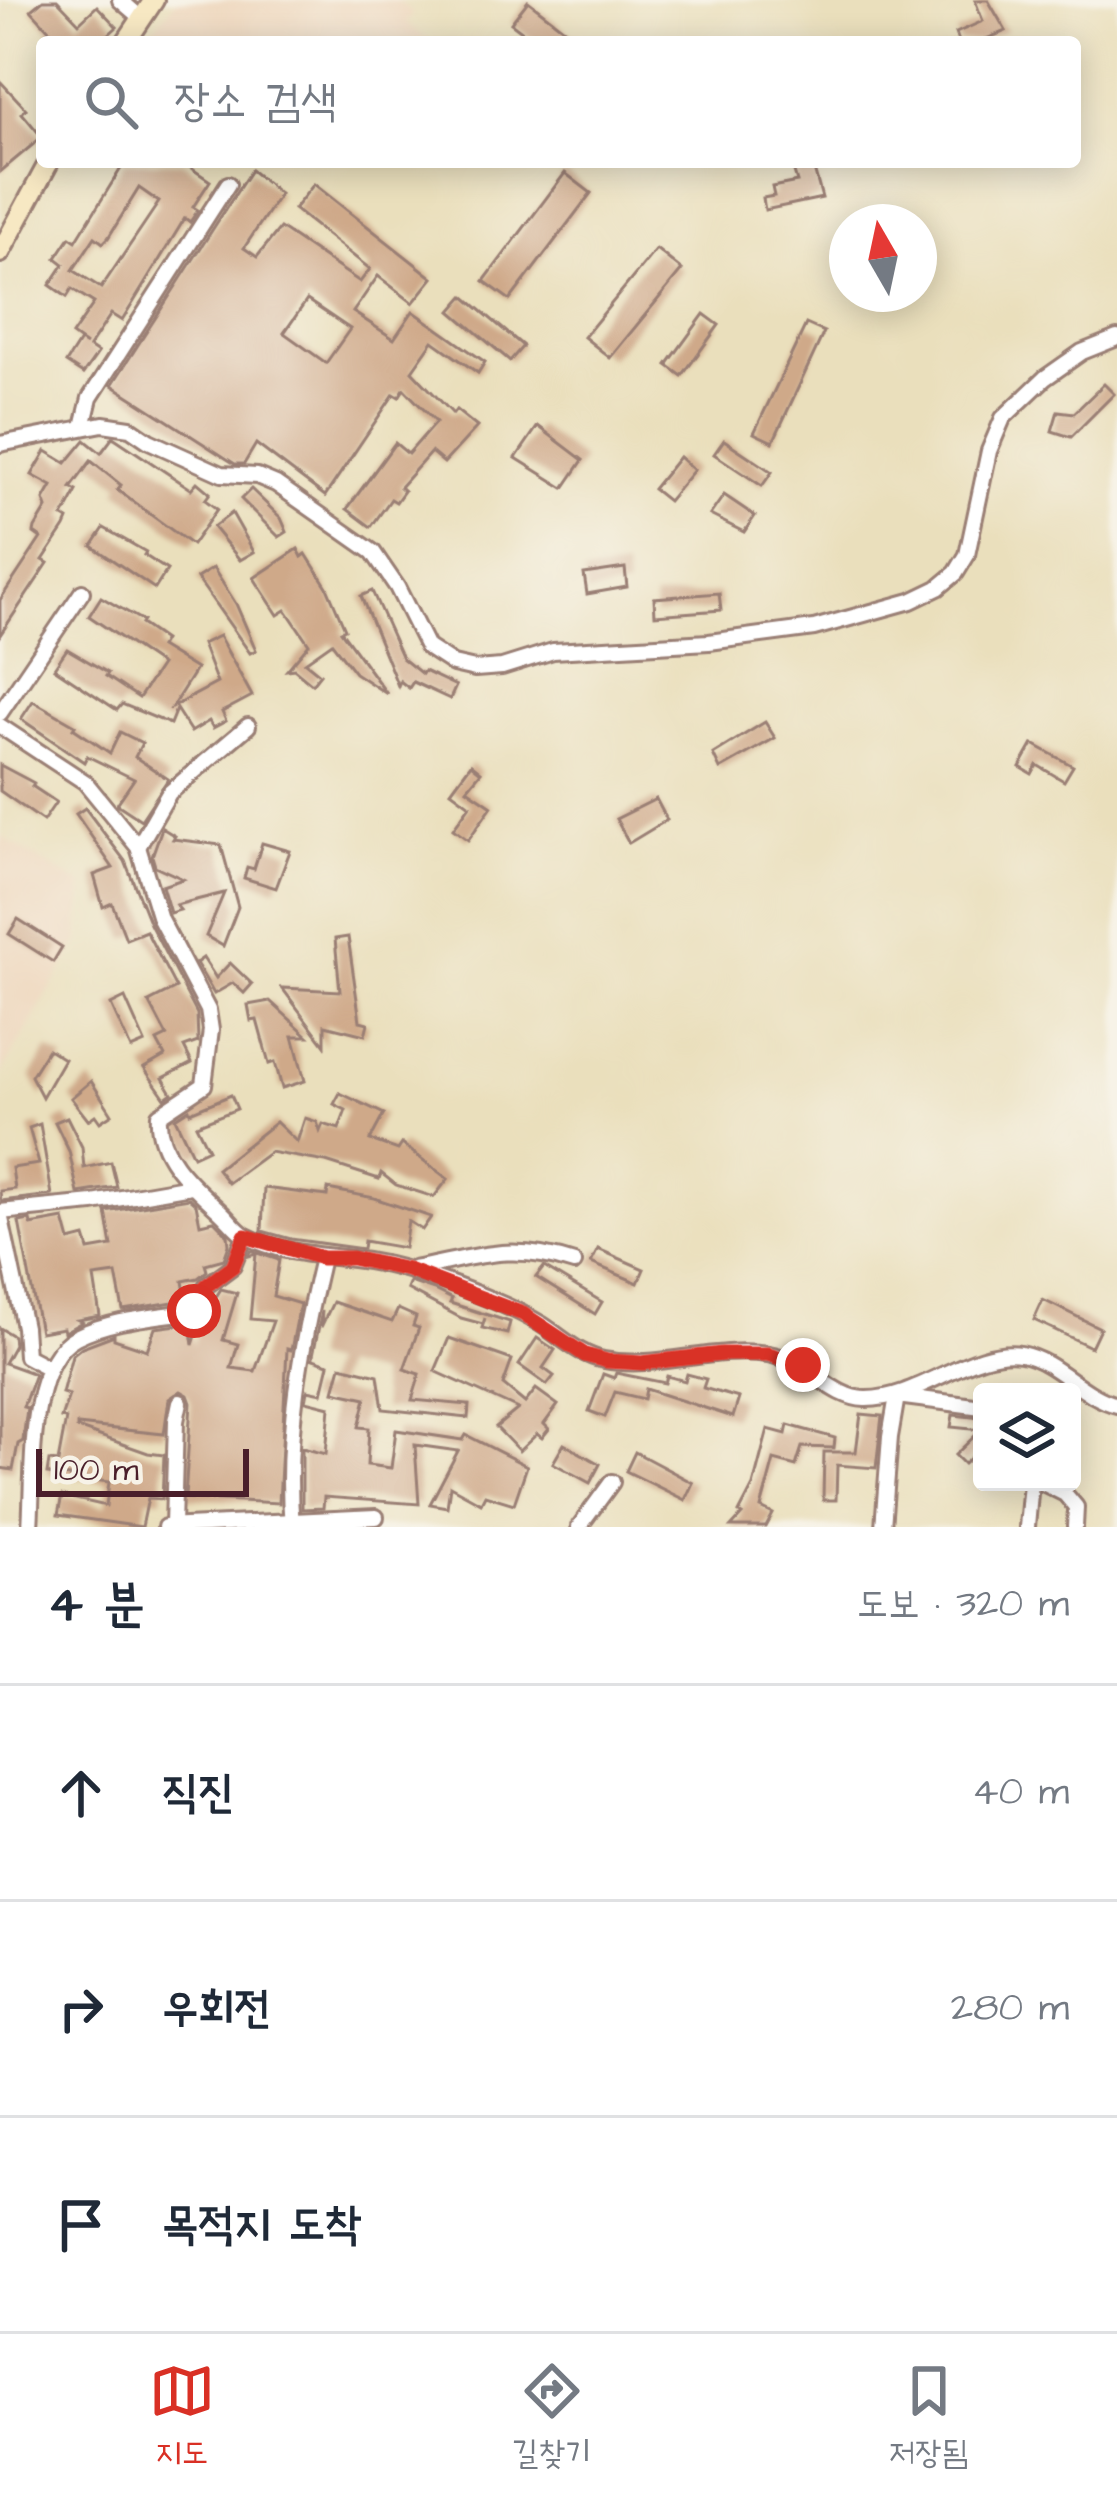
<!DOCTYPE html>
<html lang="ko">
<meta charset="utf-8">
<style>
:root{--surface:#fff;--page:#f2f2f3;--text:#1f2937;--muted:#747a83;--line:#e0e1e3;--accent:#d93025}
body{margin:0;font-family:"Architects Daughter","Poor Story",sans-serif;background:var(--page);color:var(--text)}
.controls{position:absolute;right:36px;bottom:36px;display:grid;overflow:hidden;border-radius:12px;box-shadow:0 6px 30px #0003}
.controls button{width:108px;height:108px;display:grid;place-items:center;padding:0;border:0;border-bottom:3px solid var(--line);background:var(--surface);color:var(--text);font:60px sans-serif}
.compass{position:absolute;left:829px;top:204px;width:108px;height:108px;border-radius:50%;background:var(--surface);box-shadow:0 6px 30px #0003;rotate:351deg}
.scale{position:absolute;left:36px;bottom:30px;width:213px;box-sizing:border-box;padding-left:12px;border:6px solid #4a1f2b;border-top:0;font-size:33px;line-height:42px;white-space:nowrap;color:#4a1f2b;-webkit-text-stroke:9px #f7f3e8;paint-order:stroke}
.stop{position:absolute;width:36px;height:36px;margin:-27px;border:9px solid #d93025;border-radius:50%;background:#fff}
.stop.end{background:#d93025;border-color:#fff;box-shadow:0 3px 12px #0008}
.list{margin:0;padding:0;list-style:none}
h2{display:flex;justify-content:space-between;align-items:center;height:156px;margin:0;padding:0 48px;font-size:51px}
h2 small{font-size:39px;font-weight:400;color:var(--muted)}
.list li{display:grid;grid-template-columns:78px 1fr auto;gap:36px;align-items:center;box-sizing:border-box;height:216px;padding:0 48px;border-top:3px solid var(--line)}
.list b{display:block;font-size:45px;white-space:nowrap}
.list em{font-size:39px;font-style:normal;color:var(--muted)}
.icon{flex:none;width:66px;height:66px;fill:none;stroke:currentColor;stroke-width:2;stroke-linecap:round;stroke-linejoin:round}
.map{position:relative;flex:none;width:1117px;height:1527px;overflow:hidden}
.search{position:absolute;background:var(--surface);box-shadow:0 6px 30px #0003;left:36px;right:36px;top:36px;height:132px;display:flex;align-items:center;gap:30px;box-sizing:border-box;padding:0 42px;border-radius:12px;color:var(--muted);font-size:45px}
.sheet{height:804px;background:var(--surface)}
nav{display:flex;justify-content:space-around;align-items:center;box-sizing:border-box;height:168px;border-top:3px solid var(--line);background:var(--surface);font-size:33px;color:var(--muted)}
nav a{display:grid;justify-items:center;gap:6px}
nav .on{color:var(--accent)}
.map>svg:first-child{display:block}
.built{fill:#eed6bb}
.building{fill:#cfa989;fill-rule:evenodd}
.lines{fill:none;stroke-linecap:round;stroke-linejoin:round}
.street-casing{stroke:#9a7f74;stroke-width:20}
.secondary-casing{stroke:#9a7f74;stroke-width:24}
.street{stroke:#fff;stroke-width:14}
.secondary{stroke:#f7e8c3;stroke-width:18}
.route{stroke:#d93025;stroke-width:15}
</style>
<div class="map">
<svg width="1117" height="1527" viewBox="0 0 1117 1527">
<rect width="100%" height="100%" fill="#f7f3e8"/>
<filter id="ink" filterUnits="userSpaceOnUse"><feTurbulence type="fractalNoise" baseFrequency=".00833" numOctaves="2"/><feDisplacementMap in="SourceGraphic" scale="24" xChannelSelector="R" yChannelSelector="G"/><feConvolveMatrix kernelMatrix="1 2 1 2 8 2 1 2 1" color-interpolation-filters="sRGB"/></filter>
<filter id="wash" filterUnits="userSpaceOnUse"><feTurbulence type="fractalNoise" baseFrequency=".004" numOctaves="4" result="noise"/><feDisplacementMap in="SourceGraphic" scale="48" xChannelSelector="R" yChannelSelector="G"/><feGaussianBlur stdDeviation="2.7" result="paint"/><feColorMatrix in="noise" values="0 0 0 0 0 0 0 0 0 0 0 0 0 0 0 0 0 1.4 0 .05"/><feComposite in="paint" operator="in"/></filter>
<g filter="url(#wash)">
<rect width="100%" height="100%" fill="#eadfbc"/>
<!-- built -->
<g class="built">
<polygon points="176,0 398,0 413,14 406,23 428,40 144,42"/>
<polygon points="0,836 83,886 78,942 0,1076"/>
</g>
<g id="blocks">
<!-- building -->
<g class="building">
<polygon points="43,0 57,0 79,23 97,6 117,27 100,42 60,42 31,10"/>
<polygon points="975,0 988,0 1006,31 979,42 959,42 956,33 983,21"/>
<polygon points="528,1 581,42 536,42 511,23"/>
<polygon points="0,81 26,109 22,113 42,137 0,172"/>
<path d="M 125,162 L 182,162 L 210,181 L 193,207 L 198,210 L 190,222 L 185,218 L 122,321 L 111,314 L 89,347 L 98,353 L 83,374 L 66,363 L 80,341 L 86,345 L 72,335 L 94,303 L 72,289 L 67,297 L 50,285 L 64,264 L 56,258 L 70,237 L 76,241 ZM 139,188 L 159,202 L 101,288 L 73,270 L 95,237 L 103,243 L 108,238 Z"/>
<polygon points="791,162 812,162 822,198 765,210 763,198 774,196 772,187 797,182"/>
<path d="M 251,170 L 280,194 L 244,248 L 257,257 L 280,228 L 360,282 L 370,269 L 294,209 L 314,184 L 433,278 L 413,303 L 378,276 L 353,312 L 394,339 L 413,311 L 485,362 L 478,373 L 433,341 L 412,371 L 453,414 L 456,410 L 477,427 L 444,463 L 431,452 L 400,487 L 404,491 L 396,502 L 391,499 L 371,527 L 347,509 L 395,443 L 408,454 L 436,422 L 404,389 L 399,397 L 394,394 L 325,496 L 256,444 L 244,464 L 235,464 L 112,385 ZM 307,300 L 350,329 L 326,363 L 284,333 Z"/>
<polygon points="565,173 591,193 510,300 484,281"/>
<polygon points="656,249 682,270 610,358 584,337"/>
<polygon points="464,296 523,346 510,361 451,311"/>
<polygon points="704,314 719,325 682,376 667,365"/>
<polygon points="806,324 824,332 773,442 754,433"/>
<polygon points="1104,384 1114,394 1071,437 1052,431 1058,411 1074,413"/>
<polygon points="538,426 583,460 564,488 516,458"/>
<polygon points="113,437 191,489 197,482 210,493 205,500 217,509 192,545 117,490 121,485 91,461 71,488 77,491 63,517 68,520 65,527 43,560 48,563 0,635 0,600 41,538 34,533 35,528 47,508 44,500 52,486 32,475 46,451 66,463 85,440 101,453"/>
<polygon points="724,440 772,472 762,486 714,454"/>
<polygon points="679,457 694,470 668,501 653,489"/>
<polygon points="251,489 281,518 287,532 279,537 241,499"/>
<polygon points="724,495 755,516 744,532 710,515"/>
<polygon points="232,513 254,552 240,560 213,527"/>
<polygon points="104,528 146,552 144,555 167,570 155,589 92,546"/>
<polygon points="298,549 302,557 306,554 327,587 345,629 341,631 387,694 355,673 332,643 305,662 320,674 312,684 294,669 287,670 309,644 286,610 278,615 254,578"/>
<polygon points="213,568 236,604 256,650 250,653 197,578"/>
<polygon points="625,568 627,587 587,594 584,574"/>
<polygon points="372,591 402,658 422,674 424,671 456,686 450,699 413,682 409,688 400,681 398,686 361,596"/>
<polygon points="719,593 721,610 655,615 654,598"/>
<polygon points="101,597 143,621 141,624 164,640 160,647 196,669 172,707 217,683 202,644 219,636 252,696 222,712 226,721 213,728 209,721 191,732 176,709 170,724 122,704 117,710 54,668 67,649 108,673 106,676 139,698 161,665 89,616"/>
<polygon points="33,701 75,725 73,728 110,753 120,732 142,743 135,757 168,779 141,820 117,804 134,779 87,756 84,762 21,719"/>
<polygon points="765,722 775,738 720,769 713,754"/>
<polygon points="1033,744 1073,766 1064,781 1037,765 1032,774 1020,767"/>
<polygon points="471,764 481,772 467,789 492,806 468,840 453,829 470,805 451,791"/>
<polygon points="0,765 34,783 32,786 56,802 43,821 0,791"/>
<polygon points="656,799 667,820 629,843 616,819"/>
<polygon points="85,808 125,861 150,924 197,1014 198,1042 184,1047 192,1063 163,1078 172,1093 165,1098 144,1068 165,1056 157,1041 167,1036 149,1002 176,988 146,931 126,939 112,903 103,907 94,875 113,868 76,814"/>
<polygon points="162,828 175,836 173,839 221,845 238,907 223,946 206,936 224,893 176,905 180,910 170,913 162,886 183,879 155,866 152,856"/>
<polygon points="262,843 290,851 276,888 244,878 247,867 254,869"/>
<polygon points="18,919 62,947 53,962 9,934"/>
<polygon points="348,937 360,1021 368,1023 365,1035 325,1025 325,1045 282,988 340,991 335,939"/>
<polygon points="203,958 216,978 230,963 252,984 244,993 233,983 214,994 196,963"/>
<polygon points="125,998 145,1043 131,1049 111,1005"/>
<polygon points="270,1001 308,1036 293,1036 305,1081 282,1088 275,1062 269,1064 257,1020 251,1021 248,1005"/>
<polygon points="48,1049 64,1059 42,1097 31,1076"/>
<polygon points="91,1081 112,1114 100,1122 95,1115 88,1120 71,1098"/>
<polygon points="340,1093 384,1114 370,1140 398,1150 402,1144 448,1179 434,1197 396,1185 381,1173 379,1179 326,1162 270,1152 228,1183 217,1169 276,1122 297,1142 305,1118 317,1122 320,1131 323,1124 339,1129 346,1110 334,1104"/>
<polygon points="231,1095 237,1109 196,1125 208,1149 193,1156 175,1118 189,1109 190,1112"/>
<polygon points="67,1117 82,1147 84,1168 111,1162 117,1187 78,1193 69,1151 55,1122"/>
<polygon points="40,1124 52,1195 1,1201 0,1191 15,1189 12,1168 39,1164 29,1128"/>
<polygon points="264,1188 327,1196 328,1189 374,1198 431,1217 422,1230 408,1221 404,1248 364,1241 363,1249 291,1239 262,1231"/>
<polygon points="189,1198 196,1204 200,1224 214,1221 228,1235 229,1245 224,1259 205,1264 207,1271 198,1278 183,1281 186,1300 123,1310 116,1274 94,1277 100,1316 78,1320 82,1322 64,1332 63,1328 40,1332 19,1222 30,1220 31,1225 64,1219 70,1241 85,1237 89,1250 112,1246 106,1212"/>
<polygon points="598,1249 644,1269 638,1283 591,1263"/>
<polygon points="251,1251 279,1260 273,1296 300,1304 291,1350 287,1349 279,1503 185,1498 191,1403 188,1395 181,1391 169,1399 164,1434 77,1425 77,1428 148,1453 164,1455 162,1499 148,1498 142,1527 58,1515 62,1496 106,1506 109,1482 47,1474 49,1461 58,1462 66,1419 61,1418 69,1395 62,1393 72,1355 82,1347 114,1335 114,1339 147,1350 155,1328 185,1324 190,1325 193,1345 201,1320 221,1289 237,1293 223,1340 238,1344 231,1368 255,1371 273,1321 250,1319 256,1254 249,1256"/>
<polygon points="544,1267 602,1302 595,1314 536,1277"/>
<polygon points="410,1282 434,1290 452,1299 450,1303 510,1322 507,1334 482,1328 485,1318 483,1324 461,1318 407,1289"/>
<polygon points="1043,1300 1100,1328 1091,1347 1034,1320"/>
<polygon points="333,1302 392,1322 398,1309 416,1317 413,1326 419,1328 404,1369 420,1374 412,1400 469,1405 468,1418 383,1409 378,1375 341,1366 334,1391 366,1398 359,1427 369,1428 367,1465 391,1468 396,1430 463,1440 466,1435 527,1466 514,1504 485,1495 481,1503 450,1486 447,1507 430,1504 458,1451 415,1445 419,1504 324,1497 323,1508 302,1509 302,1448 326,1454 330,1407 306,1401 308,1390 322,1393 329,1364 313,1359 313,1355 322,1311 321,1327"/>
<polygon points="0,1328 13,1336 14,1345 4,1363 35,1374 23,1407 27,1408 23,1441 18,1444 13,1470 0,1468"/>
<polygon points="449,1338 512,1360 503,1385 525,1403 536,1389 558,1405 544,1424 549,1429 542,1438 537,1434 519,1451 496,1427 518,1409 435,1371"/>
<polygon points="537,1338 555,1350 543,1368 554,1376 547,1385 519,1365"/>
<polygon points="616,1373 665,1383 667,1376 685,1381 687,1374 706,1379 703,1388 739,1398 733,1417 646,1389 644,1399 615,1392 605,1417 589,1411 603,1374 614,1378"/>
<polygon points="861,1414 882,1416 876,1468 837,1465 836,1500 823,1500 824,1452 856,1452"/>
<polygon points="953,1415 982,1418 982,1447 964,1464 955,1455 981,1430 951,1427"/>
<polygon points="788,1425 835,1438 834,1448 802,1447 796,1466 774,1460 761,1508 773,1514 766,1527 731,1527 742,1515 739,1513 753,1486 768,1429 786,1434"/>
<polygon points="564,1444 600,1464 590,1483 553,1463"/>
<polygon points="635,1452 693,1483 685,1500 626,1471"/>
</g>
</g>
</g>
<g filter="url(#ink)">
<use href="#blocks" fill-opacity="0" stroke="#9a7f74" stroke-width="3"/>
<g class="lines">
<!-- street casing -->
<g class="street-casing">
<g id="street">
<polyline points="120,0 141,18"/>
<polyline points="83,427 90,398 228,184"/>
<polyline points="0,444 103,424 130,428 149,441 222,474 257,476 276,484 373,552 397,587 427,647 453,664 475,669 502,667 553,651 709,642 814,628 911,601 938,588 956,573 967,555 989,451 1003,418 1045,378 1082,352 1117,338"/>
<polyline points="0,713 82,592"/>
<path d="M 0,726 L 85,782 L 138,847 L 160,919 L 208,1010 L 211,1030 L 204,1085 L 159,1115 C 156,1156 193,1186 220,1211 C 229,1219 236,1230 246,1236 C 279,1253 317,1255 353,1259 C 400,1264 448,1282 492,1300 C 509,1307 526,1315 541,1324 C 563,1338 579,1355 604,1360 C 658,1370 713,1346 768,1354 C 807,1360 831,1398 865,1399 C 919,1400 972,1346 1021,1354 C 1057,1361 1081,1396 1117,1405"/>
<polyline points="138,847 169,793 248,726"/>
<polyline points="0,1212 93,1203 191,1186"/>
<polyline points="0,1214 24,1327 26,1356 47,1367"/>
<path d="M 413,1269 C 477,1257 510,1242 574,1263"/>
<polyline points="1041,1482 1065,1494 1076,1507 1075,1527"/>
<polyline points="173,1525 176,1421 180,1402"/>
<path d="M 30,1527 C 34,1476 26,1363 76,1337 C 111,1319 156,1317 194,1311 L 206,1286 L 233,1266 L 245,1236"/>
<polyline points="165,1527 376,1517"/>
<path d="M 292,1527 C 284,1436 301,1346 322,1258"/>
<polyline points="579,1527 612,1482"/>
<polyline points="883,1527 890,1437 897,1396 982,1407"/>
<polyline points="1027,1527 1031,1482"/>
</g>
</g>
<!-- secondary casing -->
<g class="secondary-casing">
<g id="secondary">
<polyline points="126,42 154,0"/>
<polyline points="0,253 49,162"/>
</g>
</g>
<!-- street -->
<use href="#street" class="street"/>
<!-- secondary -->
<use href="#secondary" class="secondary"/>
</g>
</g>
<g class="lines" filter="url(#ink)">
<!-- route -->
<polyline class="route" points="194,1311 206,1286 233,1266 245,1236 322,1258 352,1258 408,1270 523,1314 585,1355 607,1361 642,1363 722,1354 768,1354 803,1365"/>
</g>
</svg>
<div class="controls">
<button><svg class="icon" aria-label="layers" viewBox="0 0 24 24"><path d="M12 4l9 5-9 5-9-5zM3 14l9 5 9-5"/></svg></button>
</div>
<svg class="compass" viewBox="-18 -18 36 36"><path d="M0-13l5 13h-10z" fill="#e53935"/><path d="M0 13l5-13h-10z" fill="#747a83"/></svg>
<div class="scale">100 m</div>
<div class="stop" style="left:194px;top:1311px"></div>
<div class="stop end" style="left:803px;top:1365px"></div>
<div class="search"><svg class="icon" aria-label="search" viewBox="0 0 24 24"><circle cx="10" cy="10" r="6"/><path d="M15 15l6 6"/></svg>장소 검색</div>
</div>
<section class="sheet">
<h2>4 분<small>도보 · 320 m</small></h2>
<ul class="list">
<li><svg class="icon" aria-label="ahead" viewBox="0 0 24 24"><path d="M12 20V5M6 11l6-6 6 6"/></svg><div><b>직진</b></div><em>40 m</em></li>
<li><svg class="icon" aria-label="right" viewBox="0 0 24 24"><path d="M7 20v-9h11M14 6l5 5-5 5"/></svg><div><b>우회전</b></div><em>280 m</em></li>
<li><svg class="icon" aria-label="arrive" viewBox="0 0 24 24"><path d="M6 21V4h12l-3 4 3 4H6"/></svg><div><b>목적지 도착</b></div></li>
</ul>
</section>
<nav>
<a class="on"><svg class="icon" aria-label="map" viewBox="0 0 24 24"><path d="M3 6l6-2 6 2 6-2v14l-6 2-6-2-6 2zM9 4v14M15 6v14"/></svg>지도</a>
<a><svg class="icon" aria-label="directions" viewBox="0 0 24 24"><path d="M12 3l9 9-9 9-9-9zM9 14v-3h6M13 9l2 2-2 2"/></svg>길찾기</a>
<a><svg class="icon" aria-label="saved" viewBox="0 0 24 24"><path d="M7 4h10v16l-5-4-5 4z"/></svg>저장됨</a>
</nav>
